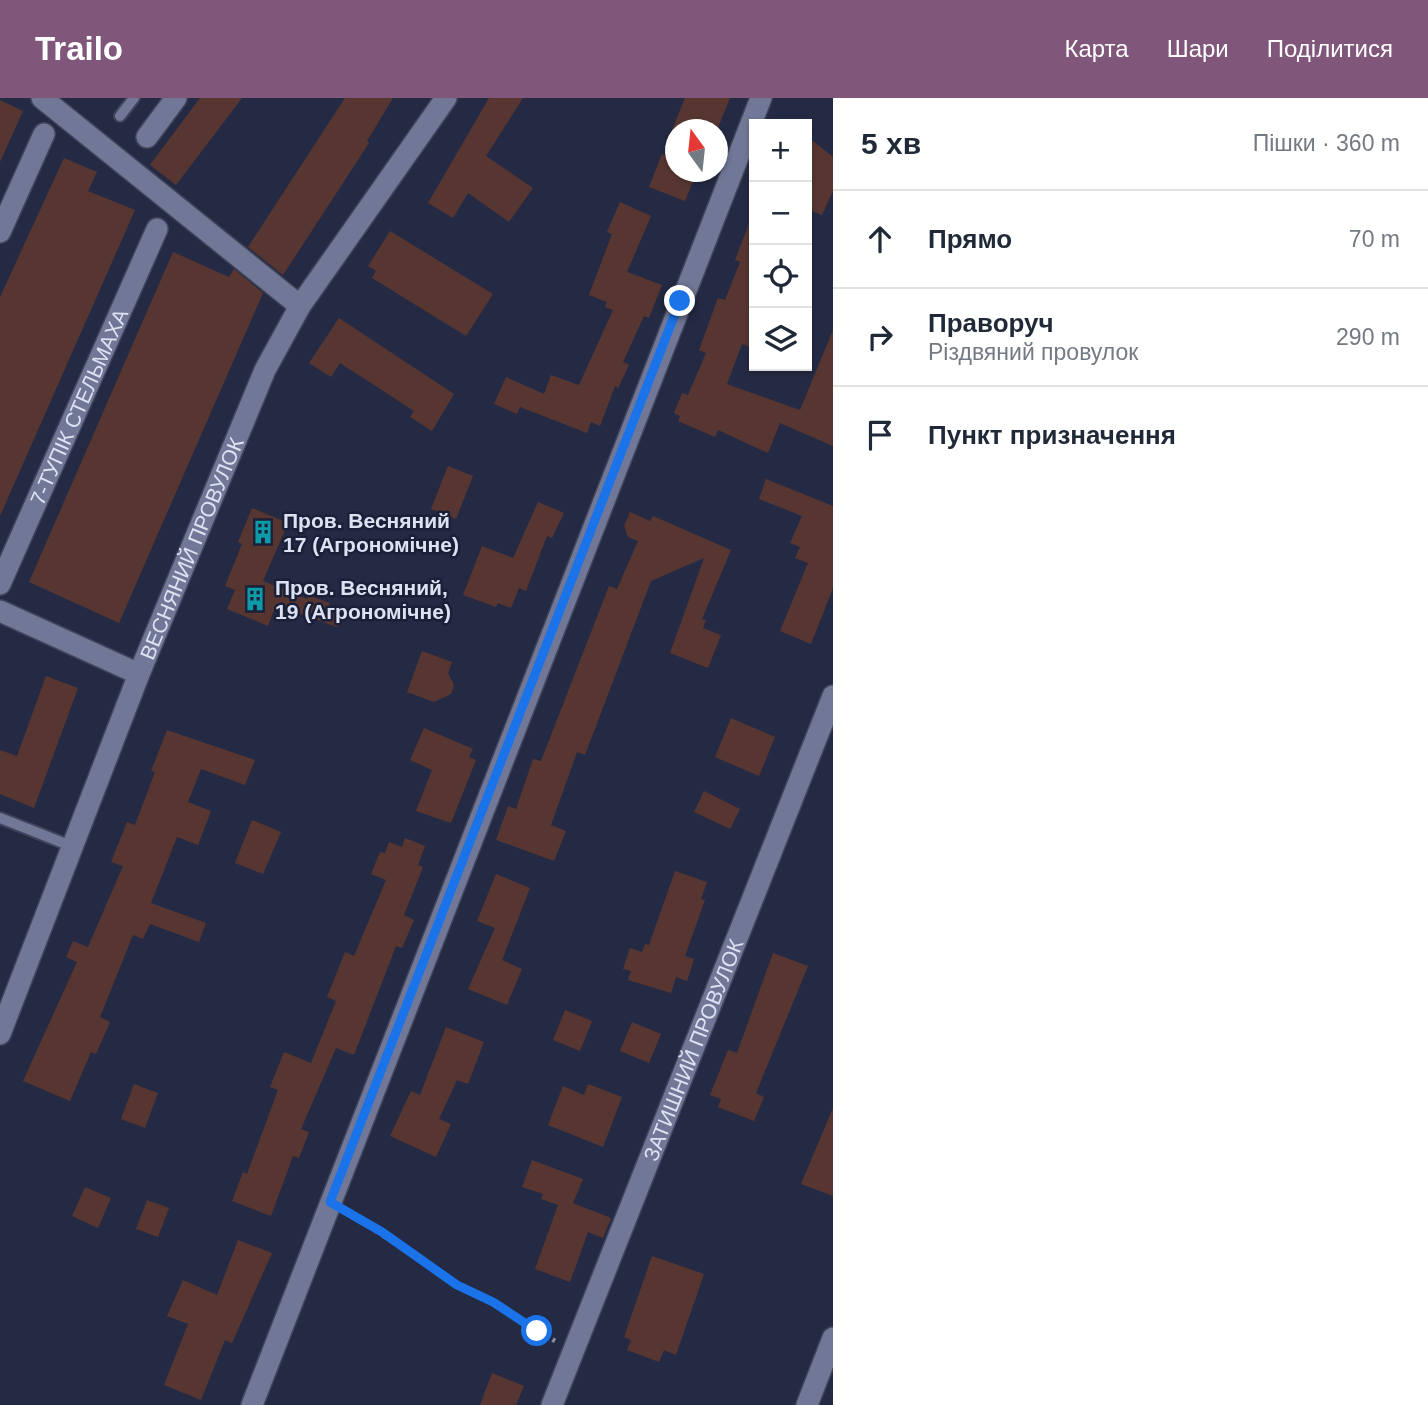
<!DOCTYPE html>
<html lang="uk">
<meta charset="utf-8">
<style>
:root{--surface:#fff;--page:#f6f6f7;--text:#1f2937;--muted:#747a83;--line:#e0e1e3;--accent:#80577a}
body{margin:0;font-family:Helvetica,sans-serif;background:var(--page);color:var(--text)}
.controls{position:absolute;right:21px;top:21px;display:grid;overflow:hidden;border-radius:0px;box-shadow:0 2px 5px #0004}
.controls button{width:63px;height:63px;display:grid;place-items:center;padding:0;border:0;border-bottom:2px solid var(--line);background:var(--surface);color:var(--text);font:35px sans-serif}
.compass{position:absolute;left:665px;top:21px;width:63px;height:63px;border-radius:50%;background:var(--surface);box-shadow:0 2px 5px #0004;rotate:345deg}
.stop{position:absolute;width:21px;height:21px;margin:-16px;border:5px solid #1a73e8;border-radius:50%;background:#fff}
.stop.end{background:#1a73e8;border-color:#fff;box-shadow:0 2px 7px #0008}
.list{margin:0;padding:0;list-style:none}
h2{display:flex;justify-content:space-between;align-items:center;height:91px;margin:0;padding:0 28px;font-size:30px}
h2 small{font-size:23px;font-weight:400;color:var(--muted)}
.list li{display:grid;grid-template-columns:46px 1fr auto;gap:21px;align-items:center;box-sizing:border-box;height:98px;padding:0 28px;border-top:2px solid var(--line)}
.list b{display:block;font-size:26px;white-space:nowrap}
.list p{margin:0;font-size:23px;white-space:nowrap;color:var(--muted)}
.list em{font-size:23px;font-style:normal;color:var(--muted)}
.icon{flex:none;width:38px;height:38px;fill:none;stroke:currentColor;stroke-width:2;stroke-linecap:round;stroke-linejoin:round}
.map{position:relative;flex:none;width:833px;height:1307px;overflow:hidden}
header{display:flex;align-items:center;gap:42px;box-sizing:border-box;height:98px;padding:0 35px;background:var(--accent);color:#fff}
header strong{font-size:33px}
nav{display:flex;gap:38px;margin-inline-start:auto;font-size:24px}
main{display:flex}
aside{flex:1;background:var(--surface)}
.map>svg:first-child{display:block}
.building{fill:#573631}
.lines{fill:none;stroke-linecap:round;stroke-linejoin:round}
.service-casing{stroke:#40445a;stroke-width:14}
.minor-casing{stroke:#40445a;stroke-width:24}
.path{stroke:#8a8fa4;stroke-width:4.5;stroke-dasharray:5 5;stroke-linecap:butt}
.service{stroke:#717897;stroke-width:10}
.minor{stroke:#717897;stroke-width:21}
.route{stroke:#1a73e8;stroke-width:9}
.labels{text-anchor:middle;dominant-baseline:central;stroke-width:5;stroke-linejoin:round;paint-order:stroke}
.street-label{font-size:21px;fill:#dde2f3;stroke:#1b2039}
.poi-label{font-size:21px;font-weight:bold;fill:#dde2f3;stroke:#1b2039;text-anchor:start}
</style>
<header>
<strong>Trailo</strong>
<nav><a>Карта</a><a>Шари</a><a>Поділитися</a></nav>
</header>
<main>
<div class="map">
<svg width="833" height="1307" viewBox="0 0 833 1307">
<rect width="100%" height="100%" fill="#252a44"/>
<!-- building -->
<g class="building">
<polygon points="200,0 242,0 176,87 150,67"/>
<polygon points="345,0 393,0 367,43 369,45 283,177 248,149"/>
<polygon points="489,0 523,0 486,58 533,90 509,124 468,95 453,120 428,105"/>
<polygon points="685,0 730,0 717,32 672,32"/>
<polygon points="0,2 23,13 0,64"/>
<polygon points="807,38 833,59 833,93 822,117 807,111"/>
<polygon points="662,56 676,62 676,74 697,74 685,103 649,89"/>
<polygon points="64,60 97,74 88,93 135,112 0,418 0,199"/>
<polygon points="620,104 651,118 627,174 662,187 649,220 644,218 623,264 629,267 618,290 615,288 600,328 591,324 587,335 520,309 517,316 494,306 506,279 544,296 551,277 579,287 613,212 605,209 607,204 589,197 612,136 607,134"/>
<polygon points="753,115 754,237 750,249 742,246 727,286 800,312 833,232 833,348 780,325 768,355 718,332 715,339 678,323 680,318 674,315 682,295 688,297 706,255 699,252 718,200 725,202 740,164 735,162"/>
<polygon points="390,133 493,196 466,238 372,180 376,173 368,168"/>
<polygon points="173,154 229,179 234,171 263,195 119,525 29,484"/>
<polygon points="339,220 454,296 432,333 410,319 414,313 340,265 331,279 309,265"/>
<polygon points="448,368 473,378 456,421 431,411"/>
<polygon points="766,381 833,408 833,490 811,546 780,533 808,465 795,460 800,449 790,445 802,418 759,401"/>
<polygon points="538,404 564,415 552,440 547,438 526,493 519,490 511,510 498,505 496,509 463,497 482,448 513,460"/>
<polygon points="252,410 288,425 263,483 307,501 308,497 330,505 328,510 342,515 337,529 276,507 268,528 227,511 235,492 225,488 242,446 238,444"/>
<polygon points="630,414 650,423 653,418 731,452 702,521 706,522 703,530 721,537 708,570 670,555 704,460 651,483 585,657 577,654 551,727 566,733 554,763 496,742 508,708 516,711 533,661 541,663 609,488 617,491 638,443 628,439 624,428"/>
<polygon points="422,553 452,564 448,575 454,587 451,596 434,604 407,594"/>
<polygon points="46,578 78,590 34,710 0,696 0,652 17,658"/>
<polygon points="731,620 775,639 759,678 715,659"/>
<polygon points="424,630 473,651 469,659 476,662 451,725 416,713 432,672 410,662"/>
<polygon points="167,632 255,662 245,687 201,671 188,704 211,713 198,747 177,739 151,805 206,825 199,844 150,826 143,841 133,837 100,919 110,924 96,956 91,954 70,1003 23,983 77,864 66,859 73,843 88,849 123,768 111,764 127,724 135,727 155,674 151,673"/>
<polygon points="704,693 740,711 730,731 694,714"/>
<polygon points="252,722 281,734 263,776 235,765"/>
<polygon points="405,740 425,748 418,767 423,769 404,817 414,822 402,850 396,848 354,957 336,950 301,1031 309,1034 299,1060 293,1058 271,1118 232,1103 243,1074 247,1076 278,992 270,989 284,954 311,965 336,903 327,899 345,854 354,858 386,782 371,776 380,754 385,755 389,744 402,749"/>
<polygon points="675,773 707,784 701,801 705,802 685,858 694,861 687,883 676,879 671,895 628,882 631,873 623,871 630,850 642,854 645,846 649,847"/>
<polygon points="496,776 530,790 502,862 522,871 507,907 468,891 495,830 477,823"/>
<polygon points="773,855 808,868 756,995 764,999 754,1023 718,1009 721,1001 710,997 728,952 737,955"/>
<polygon points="565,912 592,923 580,953 553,942"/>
<polygon points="632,924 661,936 649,965 620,953"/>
<polygon points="446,929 484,944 468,986 457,982 439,1021 451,1026 436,1059 390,1038 411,993 420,997"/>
<polygon points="134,986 158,995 145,1030 121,1021"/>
<polygon points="588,986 622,999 603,1049 548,1027 563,988 584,997"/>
<polygon points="833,1010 833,1098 801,1086"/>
<polygon points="532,1062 583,1081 573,1105 611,1120 603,1140 588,1134 570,1184 535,1171 558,1107 541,1101 543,1096 522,1089"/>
<polygon points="85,1089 111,1100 98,1130 72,1118"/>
<polygon points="147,1102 169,1110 158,1139 136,1131"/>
<polygon points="238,1142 272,1155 232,1245 225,1242 201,1302 164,1287 188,1226 167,1218 183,1182 217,1197"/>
<polygon points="652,1158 704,1176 676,1257 664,1252 659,1264 627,1252 631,1242 624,1239"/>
<polygon points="492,1275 524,1288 516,1307 480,1307"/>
</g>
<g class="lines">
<!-- service casing -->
<g class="service-casing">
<g id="service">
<polyline points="120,18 134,0"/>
<polyline points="0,720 71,748"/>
</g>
</g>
<!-- minor casing -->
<g class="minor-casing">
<g id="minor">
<polyline points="42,0 300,208"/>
<polyline points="147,39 176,0"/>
<polyline points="0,134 44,36"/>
<path id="s1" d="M 0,486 L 157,131"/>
<polyline points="0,513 139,576"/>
<path id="s2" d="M 0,936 L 139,576 L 265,272 L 300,208 L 446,0"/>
<polyline points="252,1307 761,0"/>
<path id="s3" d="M 552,1307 L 833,598"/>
<polyline points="807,1307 833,1240"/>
</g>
</g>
<!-- path -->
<polyline class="path" points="349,1115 457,1187 493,1204 555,1243"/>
<!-- service -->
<use href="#service" class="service"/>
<!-- minor -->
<use href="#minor" class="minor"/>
</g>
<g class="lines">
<!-- route -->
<polyline class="route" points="537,1233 493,1204 457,1187 382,1134 330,1104 680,203"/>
</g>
<!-- icons -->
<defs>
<g id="building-bare" transform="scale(1.89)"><path d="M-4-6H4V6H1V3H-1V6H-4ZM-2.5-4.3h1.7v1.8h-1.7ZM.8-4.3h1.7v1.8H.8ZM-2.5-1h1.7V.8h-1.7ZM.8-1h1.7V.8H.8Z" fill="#0f9aa8" stroke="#1b2039" stroke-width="2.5" paint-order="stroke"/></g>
</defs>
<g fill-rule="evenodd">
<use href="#building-bare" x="263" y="434"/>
<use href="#building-bare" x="255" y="501"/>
</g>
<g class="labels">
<!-- street labels -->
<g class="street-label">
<text stroke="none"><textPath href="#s1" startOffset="194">7-ТУПІК СТЕЛЬМАХА</textPath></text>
<text stroke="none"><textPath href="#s2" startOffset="522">ВЕСНЯНИЙ ПРОВУЛОК</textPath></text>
<text stroke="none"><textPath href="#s3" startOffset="382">ЗАТИШНИЙ ПРОВУЛОК</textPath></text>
</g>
<!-- poi labels -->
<g class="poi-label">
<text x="283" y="422">Пров. Весняний<tspan x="283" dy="24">17 (Агрономічне)</tspan></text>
<text x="275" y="489">Пров. Весняний,<tspan x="275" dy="24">19 (Агрономічне)</tspan></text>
</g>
</g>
</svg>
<div class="controls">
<button>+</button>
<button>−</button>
<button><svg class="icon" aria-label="locate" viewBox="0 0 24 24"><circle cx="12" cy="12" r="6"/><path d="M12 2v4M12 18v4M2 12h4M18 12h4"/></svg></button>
<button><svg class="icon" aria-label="layers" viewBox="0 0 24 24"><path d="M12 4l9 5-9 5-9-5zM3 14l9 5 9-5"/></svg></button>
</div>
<svg class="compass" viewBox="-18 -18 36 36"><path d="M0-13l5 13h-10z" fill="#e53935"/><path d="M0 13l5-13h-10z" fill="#747a83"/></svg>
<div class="stop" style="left:537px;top:1233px"></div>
<div class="stop end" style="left:680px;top:203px"></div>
</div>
<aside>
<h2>5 хв<small>Пішки · 360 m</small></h2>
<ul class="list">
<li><svg class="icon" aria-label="ahead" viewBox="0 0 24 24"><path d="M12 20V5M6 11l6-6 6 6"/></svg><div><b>Прямо</b></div><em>70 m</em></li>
<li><svg class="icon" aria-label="right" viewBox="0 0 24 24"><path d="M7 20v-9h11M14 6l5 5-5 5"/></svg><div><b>Праворуч</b><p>Різдвяний провулок</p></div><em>290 m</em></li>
<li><svg class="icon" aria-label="arrive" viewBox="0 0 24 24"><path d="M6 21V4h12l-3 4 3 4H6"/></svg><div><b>Пункт призначення</b></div></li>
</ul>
</aside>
</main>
